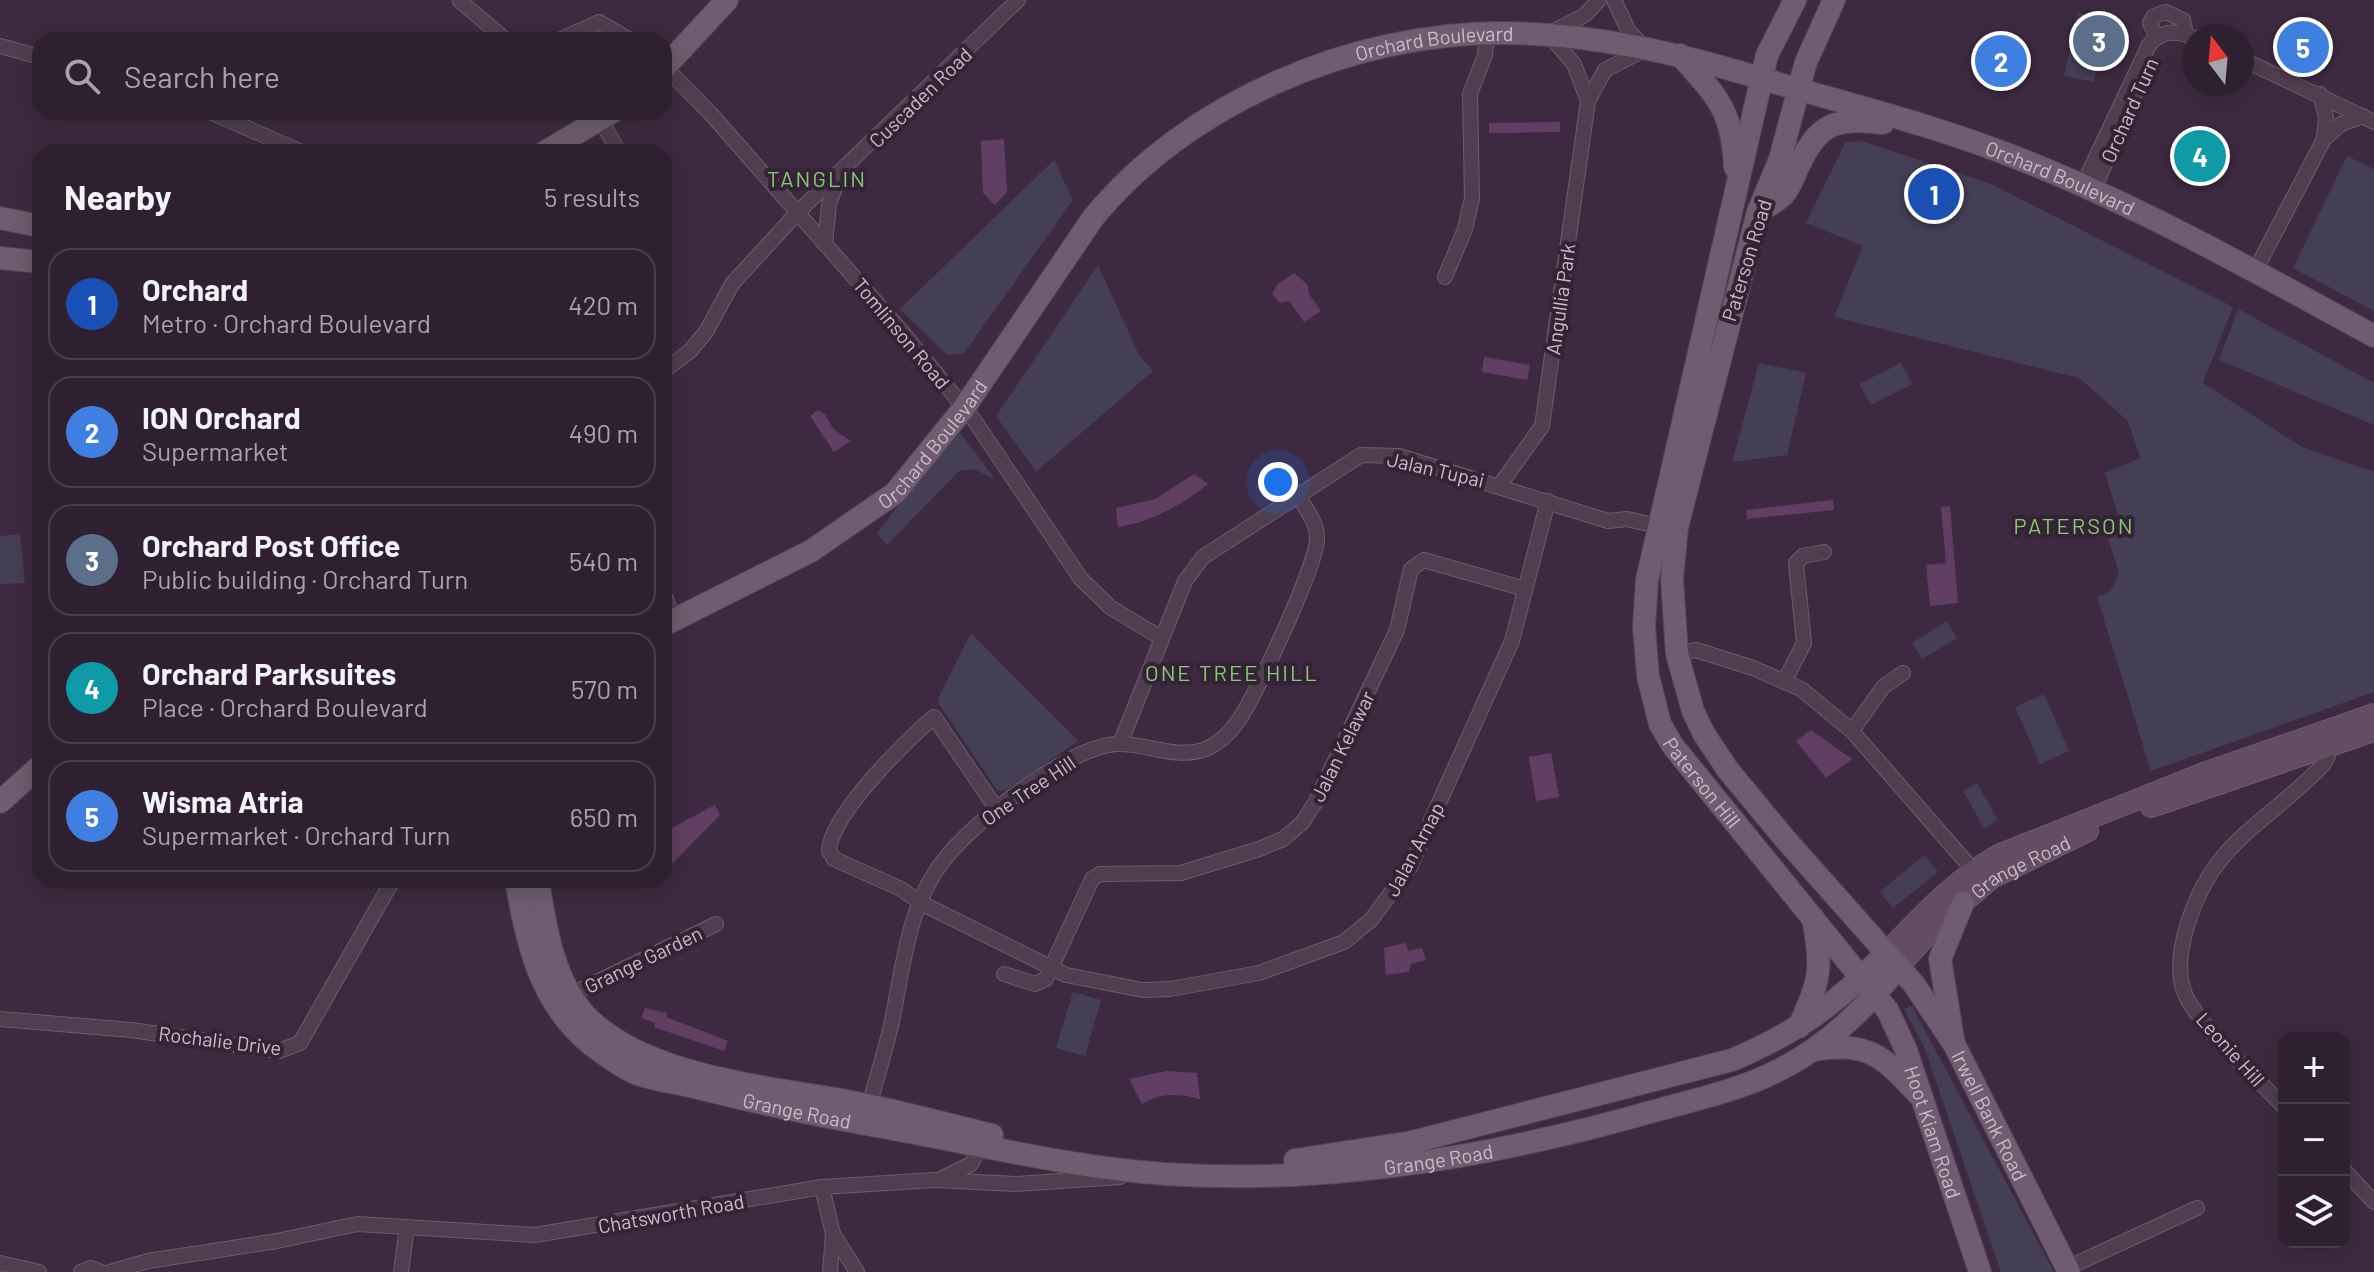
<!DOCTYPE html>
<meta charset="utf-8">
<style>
:root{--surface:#2e2030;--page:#3a2d3c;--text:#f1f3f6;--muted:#a7a3ab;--line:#493e4c;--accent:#d93025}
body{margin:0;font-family:Barlow,sans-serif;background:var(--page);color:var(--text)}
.controls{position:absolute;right:24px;bottom:24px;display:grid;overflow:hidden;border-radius:16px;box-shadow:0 4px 20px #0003}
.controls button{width:72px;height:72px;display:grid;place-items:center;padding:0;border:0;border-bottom:2px solid var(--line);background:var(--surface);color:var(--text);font:40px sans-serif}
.compass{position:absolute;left:2182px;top:24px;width:72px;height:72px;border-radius:50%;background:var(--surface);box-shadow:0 4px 20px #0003;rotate:344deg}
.you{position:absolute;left:1278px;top:482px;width:28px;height:28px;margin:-20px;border:6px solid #fff;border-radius:50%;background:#1a73e8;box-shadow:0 0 0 12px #1a73e833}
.badge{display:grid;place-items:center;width:52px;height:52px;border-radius:50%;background:var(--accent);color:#fff;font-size:26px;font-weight:700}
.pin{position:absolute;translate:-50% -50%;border:4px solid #fff;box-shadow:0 2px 8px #0006}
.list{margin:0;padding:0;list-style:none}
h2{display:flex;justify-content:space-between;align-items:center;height:104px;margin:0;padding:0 32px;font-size:34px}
h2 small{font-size:26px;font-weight:400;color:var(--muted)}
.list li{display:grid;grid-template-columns:52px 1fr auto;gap:24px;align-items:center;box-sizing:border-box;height:112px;margin:0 16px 16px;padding:0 16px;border:2px solid var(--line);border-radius:24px}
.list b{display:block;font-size:30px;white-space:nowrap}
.list p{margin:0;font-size:26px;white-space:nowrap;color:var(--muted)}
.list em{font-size:26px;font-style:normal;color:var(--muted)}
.icon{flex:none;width:44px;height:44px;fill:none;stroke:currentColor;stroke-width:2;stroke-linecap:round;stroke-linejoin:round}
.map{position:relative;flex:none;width:2374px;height:1272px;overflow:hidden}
.search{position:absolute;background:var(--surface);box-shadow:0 4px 20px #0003;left:32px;top:32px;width:640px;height:88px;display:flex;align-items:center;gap:20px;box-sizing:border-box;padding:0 28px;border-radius:24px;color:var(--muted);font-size:30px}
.panel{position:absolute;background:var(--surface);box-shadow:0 4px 20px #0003;left:32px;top:144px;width:640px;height:744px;border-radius:24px}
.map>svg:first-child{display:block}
.green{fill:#443f54}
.water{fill:#613f62}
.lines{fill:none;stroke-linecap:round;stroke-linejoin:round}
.minor-casing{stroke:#6d5c6d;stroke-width:16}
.secondary-casing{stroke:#6d5c6d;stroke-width:22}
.primary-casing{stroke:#554556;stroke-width:24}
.minor{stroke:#4f3e50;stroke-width:14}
.secondary{stroke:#624d62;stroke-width:20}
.primary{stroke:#6f5c70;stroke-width:22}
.labels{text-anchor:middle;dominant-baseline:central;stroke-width:8;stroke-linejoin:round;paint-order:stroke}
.street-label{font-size:20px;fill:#cabbca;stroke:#342335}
.neighbourhood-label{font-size:22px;letter-spacing:2px;fill:#87ca76;stroke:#342335}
</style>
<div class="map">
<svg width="2374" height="1272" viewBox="0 0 2374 1272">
<rect width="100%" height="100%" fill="#3e2a40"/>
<!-- green -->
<g class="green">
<polygon points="2078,13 2108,20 2094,82 2064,76"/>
<polygon points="1862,141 1989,183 2233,307 2203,383 2302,447 2374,472 2374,692 2151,771 2097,597 2111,591 2119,572 2106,533 2121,525 2105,473 2140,458 2128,421 2079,378 1834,317 1863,246 1806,223 1845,143"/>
<polygon points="2347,156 2374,169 2374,311 2293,268"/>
<polygon points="1054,160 1073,200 964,353 947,355 900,309"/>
<polygon points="1098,265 1139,355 1153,371 1036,472 996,416"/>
<polygon points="2238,309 2374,383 2374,425 2219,360"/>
<polygon points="1759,363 1806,373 1787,455 1732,462"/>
<polygon points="1901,363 1912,384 1871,405 1859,384"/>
<polygon points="958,430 995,479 974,469 959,471 887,545 877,533"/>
<polygon points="20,534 25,583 0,584 0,536"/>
<polygon points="1947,621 1957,638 1922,659 1912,643"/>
<polygon points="971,633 1078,741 1005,791 997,790 939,704 939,697"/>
<polygon points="2044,694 2069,751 2040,764 2015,707"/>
<polygon points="1977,783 1998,820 1984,828 1963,791"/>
<polygon points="1924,855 1938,872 1893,908 1880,892"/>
<polygon points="1073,992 1101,1000 1085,1056 1056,1048"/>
<polygon points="1912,1006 2054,1272 2001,1272 1925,1049 1904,1009"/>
</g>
<!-- water -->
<g class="water">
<polygon points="1560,122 1560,132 1489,133 1489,123"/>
<polygon points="1004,139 1007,192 995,205 983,193 981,141"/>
<polygon points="1294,273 1308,285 1309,294 1321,311 1304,322 1289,301 1280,303 1272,294 1278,284"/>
<polygon points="1484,357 1530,365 1527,380 1482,372"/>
<polygon points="818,410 825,414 834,430 851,441 834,452 810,416"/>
<path d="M 1194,474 L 1208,484 C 1182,505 1151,522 1118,527 L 1116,508 L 1155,499 Z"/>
<polygon points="1833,500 1834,510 1747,519 1746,510"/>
<polygon points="1950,506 1958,603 1930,606 1926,565 1946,563 1941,507"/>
<polygon points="1811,730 1852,759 1826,778 1796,741"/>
<polygon points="1551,753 1559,797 1536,801 1529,757"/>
<polygon points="715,805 720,815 664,872 664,832"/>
<polygon points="1405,943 1409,951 1422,948 1426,960 1411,964 1409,972 1386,975 1384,948"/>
<polygon points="645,1008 667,1013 666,1017 728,1041 724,1051 654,1027 655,1023 641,1018"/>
<path d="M 1166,1071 L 1197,1073 L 1200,1099 C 1179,1094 1161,1092 1142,1104 L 1129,1079 Z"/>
</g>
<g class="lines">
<!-- minor casing -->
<g class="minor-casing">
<g id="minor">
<polyline points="460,1 506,40"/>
<polyline points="2156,36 2150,23 2154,16 2166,12 2183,20 2186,34"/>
<polyline points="559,40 599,22 630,40"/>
<polyline points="0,46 40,57"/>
<polyline points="2242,59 2374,122"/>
<polyline points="664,66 711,114 904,334 974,420 1081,579 1110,607 1161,638"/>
<polyline points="2320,94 2326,117 2324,139"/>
<polyline points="1588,101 1574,64 1548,34 1585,15 1599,0"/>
<polyline points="210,112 302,152"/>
<polyline points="601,121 619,152"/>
<path d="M 2082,187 L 2149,45 C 2161,30 2177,30 2194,38"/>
<polyline points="2093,192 2138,86"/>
<polyline points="825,244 829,204 838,179"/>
<polyline points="2255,271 2324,139 2341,124 2363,116"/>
<polyline points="1445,277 1465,229 1472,198 1470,94 1485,55 1487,33"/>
<polyline points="664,371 690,351 706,332 732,284 798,212 1018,0"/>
<polyline points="1500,485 1542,426 1588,101 1605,70 1646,49 1629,32 1614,0"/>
<polyline points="664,595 675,620"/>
<polyline points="1677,654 1696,650 1753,668 1801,689 1852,731 1973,870"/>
<polyline points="1784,682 1804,643 1796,563 1803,556 1824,552"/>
<polyline points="1852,731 1883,687 1903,673"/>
<polyline points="1120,744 1185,581 1203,557 1361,455 1399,456 1608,521 1627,519 1658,526"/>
<path d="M 996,808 L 934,717 C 906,740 830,816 829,851 L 834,859 L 901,889 L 921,903 L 1066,975 L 1143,990 L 1170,989 L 1259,973 L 1344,942 L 1371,920 L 1410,867 L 1512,641 L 1548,501"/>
<polyline points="1004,974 1035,984 1046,979 1092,879 1100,874 1181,873 1259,849 1283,839 1302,823 1315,803 1397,630 1411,569 1424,560 1525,589"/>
<polyline points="570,995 716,924"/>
<polyline points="0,1019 131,1030 279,1051 300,1043 393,880"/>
<path d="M 2284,1107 C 2253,1074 2214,1041 2189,1002 C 2177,982 2179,959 2184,937 C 2208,842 2262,828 2323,765 L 2328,756 L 2324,740"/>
<path d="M 867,1113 C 875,1084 884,1055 891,1026 C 903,970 907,906 944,860 C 972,823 1069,746 1117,744 C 1147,743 1175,760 1206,749 C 1219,743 1230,733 1238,721 C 1255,698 1317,564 1317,539 C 1318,522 1305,509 1298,495"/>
<polyline points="2344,1170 2374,1202"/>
<polyline points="943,1178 971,1164 980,1147"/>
<polyline points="822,1187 833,1234 857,1272"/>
<polyline points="0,1263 39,1272"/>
<polyline points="2067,1268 2197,1208"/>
<polyline points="81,1272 91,1268 101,1272"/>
<polyline points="110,1272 148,1261 277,1241 357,1224 535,1235 822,1187 935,1180 1016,1184 1120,1177"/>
<polyline points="401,1272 407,1227"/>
<polyline points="830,1272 833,1234"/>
</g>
</g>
<!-- secondary casing -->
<g class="secondary-casing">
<g id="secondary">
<polyline points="2151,807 2374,731"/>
<path d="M 1886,953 C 1921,917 1954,880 1998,855 L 2204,773 L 2374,714"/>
<path id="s1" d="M 1898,967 L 1936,926 L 1992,878 L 2088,831"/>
</g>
</g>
<!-- primary casing -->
<g class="primary-casing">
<g id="primary">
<path id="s2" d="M 1795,0 L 1767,55 L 1647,580 L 1644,627 L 1648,676 L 1660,724 L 1673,746 L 1888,1011 L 1906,1050 L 1980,1272"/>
<path id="s3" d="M 1834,0 L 1806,62 L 1780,159 L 1758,212 L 1677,527 L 1672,579 L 1677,654 L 1693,711 L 1704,734 L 1728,770 L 1786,840 L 1913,983 L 1954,1044 L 2069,1272"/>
<path d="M 1680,55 C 1717,97 1732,108 1735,167"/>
<polyline points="664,68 727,0"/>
<polyline points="545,152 612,112"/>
<path d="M 1758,212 C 1766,207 1777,202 1784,194 C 1791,186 1794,176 1798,167 C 1819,122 1835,118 1883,123"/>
<polyline points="0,218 40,226"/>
<polyline points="0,258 40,262"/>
<path id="s4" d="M 664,625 L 811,551 L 895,493 L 964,408 L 1093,218 C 1188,102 1352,33 1502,33 C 1590,33 1678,53 1763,79 C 1847,104 1934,125 2017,158 C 2140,206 2258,273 2374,336"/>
<polyline points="0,802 40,766"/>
<path id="s5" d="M 516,880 C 527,944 540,1004 593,1046 C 605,1055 620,1066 633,1072 C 651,1080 675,1082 694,1087 C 753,1102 811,1114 871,1125 C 969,1142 1066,1167 1165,1174 C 1329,1185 1497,1156 1654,1111 C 1697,1099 1741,1090 1781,1069 C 1828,1045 1866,1008 1898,967"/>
<path d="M 538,880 C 545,925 553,981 586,1016 C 649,1081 782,1087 867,1105 C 909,1114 950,1125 992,1135"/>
<path d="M 1799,1027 C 1820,979 1823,971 1813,918"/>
<polyline points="1953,1039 1940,959 1963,903"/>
<path d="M 1814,1050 C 1868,1041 1883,1056 1918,1094"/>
<path d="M 1295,1160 L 1412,1142 L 1732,1060 C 1796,1033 1838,1003 1886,953"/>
</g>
</g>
<!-- minor -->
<use href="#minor" class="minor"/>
<!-- secondary -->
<use href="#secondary" class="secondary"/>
<!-- primary -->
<use href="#primary" class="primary"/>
</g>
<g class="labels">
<!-- street labels -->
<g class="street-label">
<text stroke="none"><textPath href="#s4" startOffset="1000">Orchard Boulevard</textPath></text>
<text transform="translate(920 97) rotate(-44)">Cuscaden Road</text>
<text transform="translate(2129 110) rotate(-66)">Orchard Turn</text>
<text stroke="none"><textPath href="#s4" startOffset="1648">Orchard Boulevard</textPath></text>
<text transform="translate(1746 260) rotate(-73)">Paterson Road</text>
<text transform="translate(1560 299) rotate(-82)">Angullia Park</text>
<text transform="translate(902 333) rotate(50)">Tomlinson Road</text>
<text stroke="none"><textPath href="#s4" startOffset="328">Orchard Boulevard</textPath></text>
<text transform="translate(1436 469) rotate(13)">Jalan Tupai</text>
<text transform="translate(1342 746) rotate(-64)">Jalan Kelawar</text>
<text stroke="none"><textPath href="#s2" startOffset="818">Paterson Hill</textPath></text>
<text transform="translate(1028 790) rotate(-34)">One Tree Hill</text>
<text transform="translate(1414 849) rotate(-62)">Jalan Arnap</text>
<text stroke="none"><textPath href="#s1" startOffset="160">Grange Road</textPath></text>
<text transform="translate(643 959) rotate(-26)">Grange Garden</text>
<text transform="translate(220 1040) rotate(7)">Rochalie Drive</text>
<text transform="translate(2231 1049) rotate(48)">Leonie Hill</text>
<text stroke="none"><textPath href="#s5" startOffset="404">Grange Road</textPath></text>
<text stroke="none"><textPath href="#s3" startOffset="1242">Irwell Bank Road</textPath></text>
<text stroke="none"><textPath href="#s2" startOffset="1242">Hoot Kiam Road</textPath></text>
<text stroke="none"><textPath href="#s5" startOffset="1052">Grange Road</textPath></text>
<text transform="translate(671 1213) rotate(-10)">Chatsworth Road</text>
</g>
<!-- neighbourhood labels -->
<g class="neighbourhood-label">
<text x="817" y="178">TANGLIN</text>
<text x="2074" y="525">PATERSON</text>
<text x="1232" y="672">ONE TREE HILL</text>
</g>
</g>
</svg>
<div class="controls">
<button>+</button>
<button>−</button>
<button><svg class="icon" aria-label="layers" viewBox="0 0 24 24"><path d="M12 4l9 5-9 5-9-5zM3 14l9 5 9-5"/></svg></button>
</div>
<svg class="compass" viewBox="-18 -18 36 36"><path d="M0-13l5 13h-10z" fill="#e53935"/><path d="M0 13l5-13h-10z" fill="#a7a3ab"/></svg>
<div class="you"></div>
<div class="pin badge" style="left:1934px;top:194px;background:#1a4fb4">1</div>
<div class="pin badge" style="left:2001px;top:61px;background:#3f7fe0">2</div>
<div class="pin badge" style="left:2099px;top:41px;background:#5c6f8a">3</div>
<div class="pin badge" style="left:2200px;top:156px;background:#0f9aa8">4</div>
<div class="pin badge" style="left:2303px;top:47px;background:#3f7fe0">5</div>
<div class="search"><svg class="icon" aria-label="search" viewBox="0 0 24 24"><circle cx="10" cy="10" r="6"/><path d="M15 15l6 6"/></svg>Search here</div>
<section class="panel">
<h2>Nearby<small>5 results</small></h2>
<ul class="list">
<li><span class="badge" style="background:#1a4fb4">1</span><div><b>Orchard</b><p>Metro · Orchard Boulevard</p></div><em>420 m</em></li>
<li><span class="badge" style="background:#3f7fe0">2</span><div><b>ION Orchard</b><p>Supermarket</p></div><em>490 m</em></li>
<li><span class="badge" style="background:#5c6f8a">3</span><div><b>Orchard Post Office</b><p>Public building · Orchard Turn</p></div><em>540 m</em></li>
<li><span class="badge" style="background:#0f9aa8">4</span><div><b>Orchard Parksuites</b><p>Place · Orchard Boulevard</p></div><em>570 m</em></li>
<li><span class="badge" style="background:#3f7fe0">5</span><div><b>Wisma Atria</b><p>Supermarket · Orchard Turn</p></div><em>650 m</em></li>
</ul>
</section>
</div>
